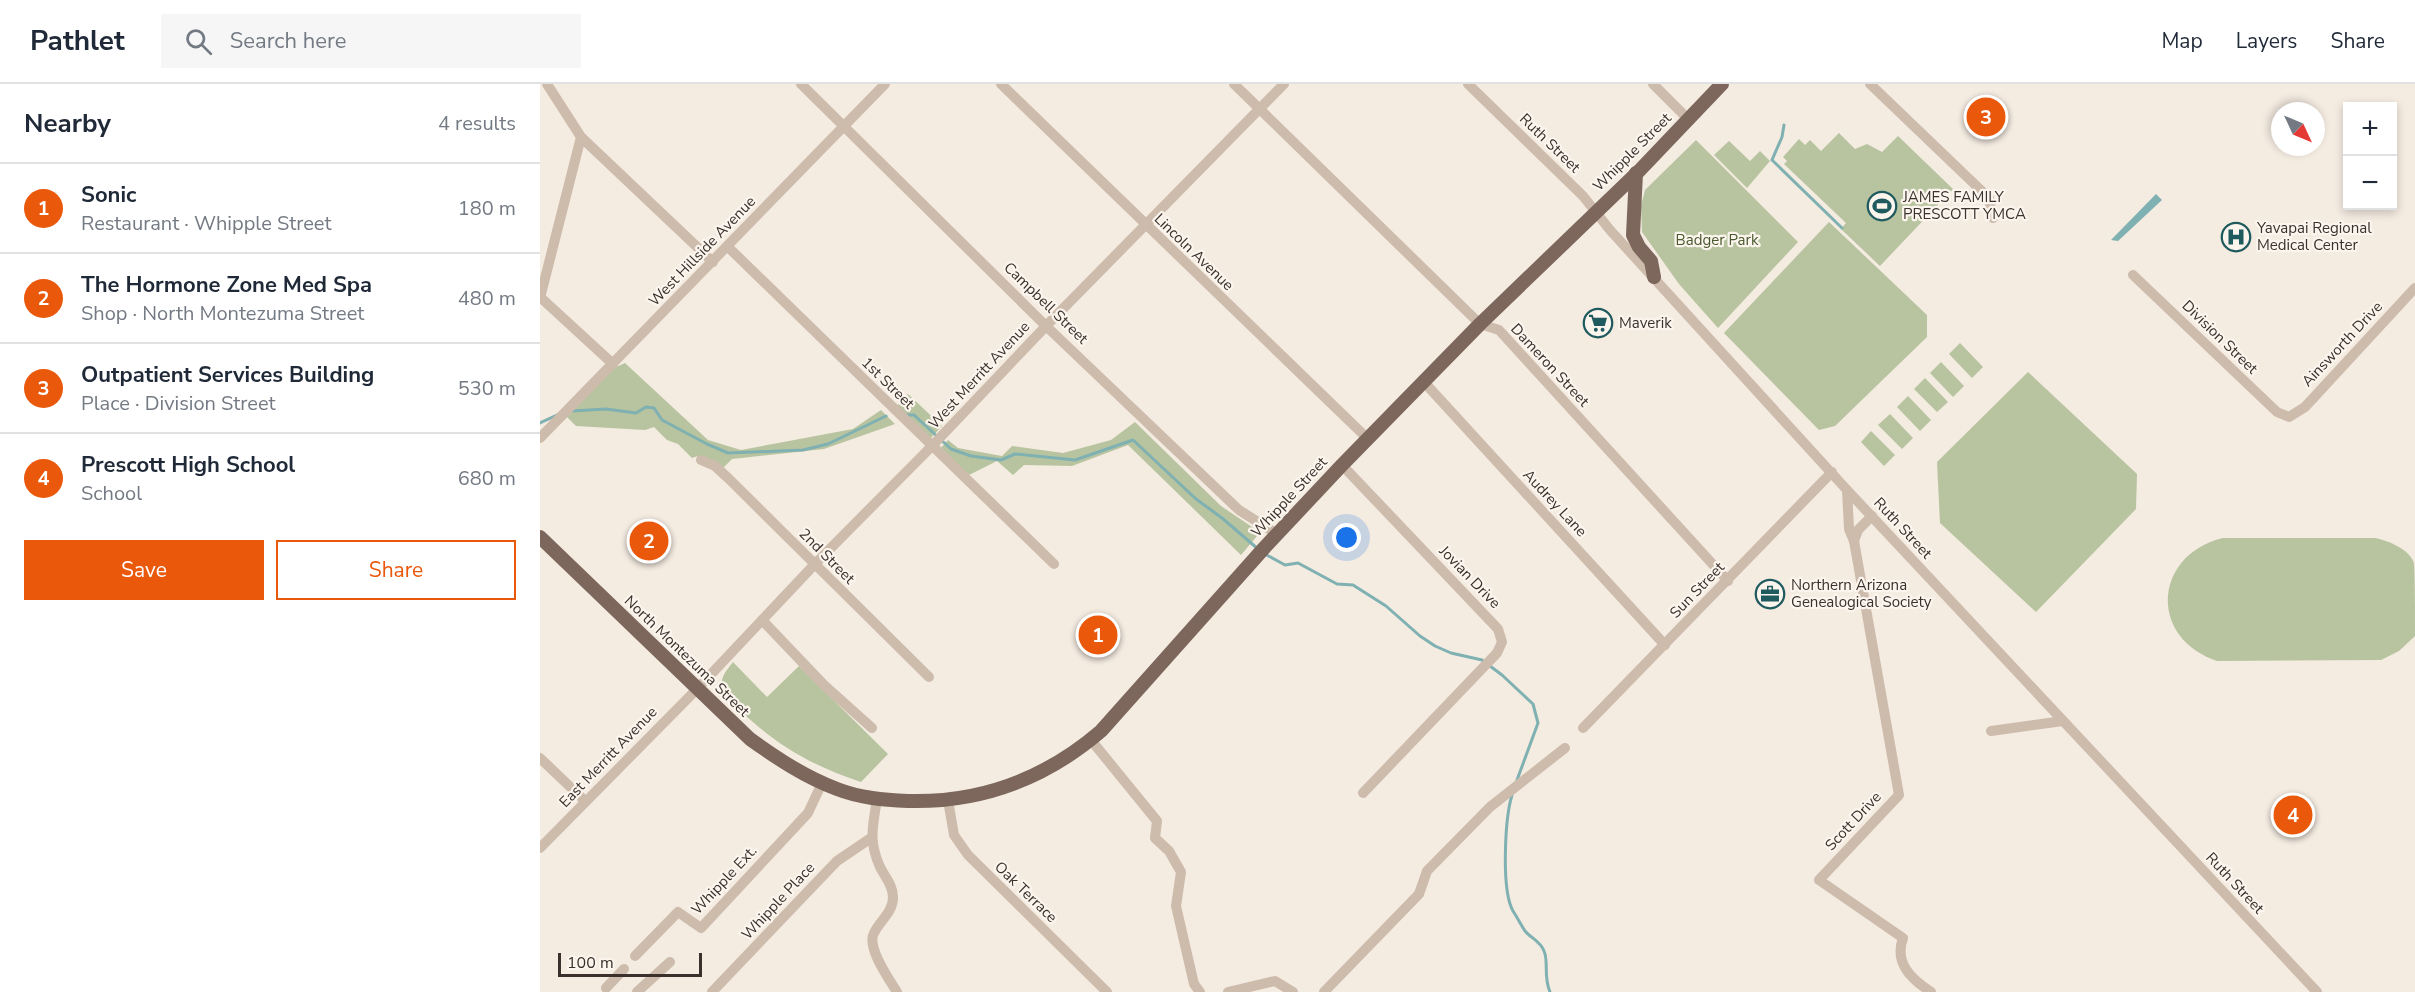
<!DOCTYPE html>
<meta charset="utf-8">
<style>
:root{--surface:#fff;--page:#f6f6f7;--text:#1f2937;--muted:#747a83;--line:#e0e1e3;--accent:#ea580c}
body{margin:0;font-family:"Nunito Sans",sans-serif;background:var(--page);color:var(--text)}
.controls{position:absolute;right:18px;top:18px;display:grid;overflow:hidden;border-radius:0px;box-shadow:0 3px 9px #0003}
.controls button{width:54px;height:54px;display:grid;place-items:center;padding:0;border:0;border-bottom:2px solid var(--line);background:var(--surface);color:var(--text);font:30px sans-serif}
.compass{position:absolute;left:1731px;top:18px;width:54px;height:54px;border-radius:50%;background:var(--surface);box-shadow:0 3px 9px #0003;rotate:134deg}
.scale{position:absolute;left:18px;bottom:15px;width:144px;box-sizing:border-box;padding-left:6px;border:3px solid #3b302b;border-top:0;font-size:16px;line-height:21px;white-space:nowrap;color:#3b302b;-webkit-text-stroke:4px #fbf5ee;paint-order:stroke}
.you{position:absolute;left:807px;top:454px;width:21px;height:21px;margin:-15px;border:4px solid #fff;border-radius:50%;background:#1a73e8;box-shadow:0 0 0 9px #1a73e833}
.badge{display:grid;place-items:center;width:39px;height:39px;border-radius:50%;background:var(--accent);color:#fff;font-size:20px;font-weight:700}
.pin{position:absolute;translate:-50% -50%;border:3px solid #fff;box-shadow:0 2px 6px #0006}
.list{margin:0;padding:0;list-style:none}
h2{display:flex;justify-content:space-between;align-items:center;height:78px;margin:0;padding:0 24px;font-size:26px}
h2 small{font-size:20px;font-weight:400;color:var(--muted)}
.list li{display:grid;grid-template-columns:39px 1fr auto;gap:18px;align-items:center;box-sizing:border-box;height:90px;padding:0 24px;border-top:2px solid var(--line)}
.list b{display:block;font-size:22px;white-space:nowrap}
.list p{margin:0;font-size:20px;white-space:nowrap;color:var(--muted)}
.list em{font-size:20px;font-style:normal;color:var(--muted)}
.actions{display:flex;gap:12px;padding:18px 24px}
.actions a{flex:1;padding:14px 0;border:2px solid var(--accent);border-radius:0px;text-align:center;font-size:21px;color:var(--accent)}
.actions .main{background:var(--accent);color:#fff}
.icon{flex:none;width:33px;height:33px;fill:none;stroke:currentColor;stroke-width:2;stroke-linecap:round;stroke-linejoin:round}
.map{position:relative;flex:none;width:1875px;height:908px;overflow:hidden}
header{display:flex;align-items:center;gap:36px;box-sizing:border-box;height:84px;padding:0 30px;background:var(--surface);border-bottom:2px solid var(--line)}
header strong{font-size:28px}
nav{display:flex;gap:33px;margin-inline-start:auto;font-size:21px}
.search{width:420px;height:54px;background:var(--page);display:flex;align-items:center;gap:15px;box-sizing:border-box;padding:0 21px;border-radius:0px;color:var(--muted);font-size:22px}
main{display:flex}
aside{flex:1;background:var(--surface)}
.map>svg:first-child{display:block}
.green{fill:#b8c4a0}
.water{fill:#7fb0b2}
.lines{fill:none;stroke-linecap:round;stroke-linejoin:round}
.stream{stroke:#7fb0b2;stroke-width:3}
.minor{stroke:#cdbbac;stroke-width:10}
.major{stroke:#7d675c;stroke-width:14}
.labels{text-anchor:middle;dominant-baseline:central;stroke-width:4.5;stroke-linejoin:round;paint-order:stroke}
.street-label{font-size:15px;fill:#3b302b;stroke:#fbf5ee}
.poi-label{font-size:15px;fill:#3b302b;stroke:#fbf5ee;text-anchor:start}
.park-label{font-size:15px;fill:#4a5a2e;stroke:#fbf5ee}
</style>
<header>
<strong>Pathlet</strong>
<div class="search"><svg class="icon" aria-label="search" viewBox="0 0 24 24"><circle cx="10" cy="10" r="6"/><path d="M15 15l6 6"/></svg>Search here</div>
<nav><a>Map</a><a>Layers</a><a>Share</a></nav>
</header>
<main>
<aside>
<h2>Nearby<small>4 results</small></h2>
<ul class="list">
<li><span class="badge">1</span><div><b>Sonic</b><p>Restaurant · Whipple Street</p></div><em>180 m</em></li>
<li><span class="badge">2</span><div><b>The Hormone Zone Med Spa</b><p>Shop · North Montezuma Street</p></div><em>480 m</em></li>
<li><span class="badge">3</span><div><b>Outpatient Services Building</b><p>Place · Division Street</p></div><em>530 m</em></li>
<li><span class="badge">4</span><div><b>Prescott High School</b><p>School</p></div><em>680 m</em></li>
</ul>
<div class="actions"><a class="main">Save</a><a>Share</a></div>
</aside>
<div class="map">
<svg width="1875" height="908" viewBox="0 0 1875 908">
<rect width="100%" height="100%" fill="#f4ebe1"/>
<!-- green -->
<g class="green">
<polygon points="1299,49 1315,65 1327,60 1342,68 1358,52 1413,105 1340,182 1301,145 1306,139 1244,80 1247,77 1243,73 1259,55 1265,61 1270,56 1281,67"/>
<polygon points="1156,56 1258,158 1178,244 1139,200 1102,148 1101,122 1105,106"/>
<polygon points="1189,57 1210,77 1220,67 1230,77 1207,104 1174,71"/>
<polygon points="1289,138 1387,231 1387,253 1295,342 1279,346 1184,249"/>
<polygon points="1420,259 1443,283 1432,294 1409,270"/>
<polygon points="1401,278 1424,302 1413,313 1390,289"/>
<path d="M 85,279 L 168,356 L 201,366 L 313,345 L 341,326 L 355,340 L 284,365 L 192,375 L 183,384 C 174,378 163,368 152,374 L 138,360 L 127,356 L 114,343 L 105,346 L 36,342 L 27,333 L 74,284 Z"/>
<polygon points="1488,288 1597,390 1596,425 1496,528 1400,439 1397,378"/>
<polygon points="1385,294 1408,318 1397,328 1374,305"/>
<polygon points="368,310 402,342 389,356 356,323"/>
<polygon points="1368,312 1391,336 1380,347 1357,323"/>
<polygon points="1350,330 1373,354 1362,365 1338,341"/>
<polygon points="595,338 681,422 715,445 717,452 701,471 588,361 532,382 484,381 473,391 457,377 429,391 399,366 408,356 418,364 462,372 472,362 523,369 571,356"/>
<polygon points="1331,347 1355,371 1344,382 1321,358"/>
<path d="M 1683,454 L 1835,454 C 1849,457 1869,465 1874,479 C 1875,488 1875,539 1875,552 L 1859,567 L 1841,576 L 1677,577 C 1608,554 1613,471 1683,454 Z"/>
<path d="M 193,578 L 227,613 L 259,582 L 348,670 L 321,698 C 275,683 237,662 202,628 C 194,621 184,614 182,603 C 180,593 187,586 193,578 Z"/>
</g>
<!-- water -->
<polygon class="water" points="1616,110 1622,116 1578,157 1571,156"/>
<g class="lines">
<!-- stream -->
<g class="stream">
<polyline points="1244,41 1242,53 1232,76 1302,144"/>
<polyline points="32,327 66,325 96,329 106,323 114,324 122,336 167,360 188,369 263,366 288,360 346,332"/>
<polyline points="366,331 374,331 411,365 431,372 461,376 475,370 535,376 593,356 656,415 682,434 718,465"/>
<polyline points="0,339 17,331"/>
<polyline points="723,469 745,481 758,479 797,500 813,501 846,522 880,552 895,562 911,569 942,576 962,591 993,620 998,639 977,696"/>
<path d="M 972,711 C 965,734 961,806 973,827 C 977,833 981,841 985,847 C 991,854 1001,858 1004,867 C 1009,878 1003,892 1010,908"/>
</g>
<!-- minor -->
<g class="minor">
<polyline points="7,0 41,53 173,178"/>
<polyline points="261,0 506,242 699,426 737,450"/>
<polyline points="461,0 828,355"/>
<polyline points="694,0 940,240 959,246 1188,497"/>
<polyline points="928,0 1043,112 1070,146 1307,406 1777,908"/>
<polyline points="1113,0 1148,35"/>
<polyline points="1330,0 1449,114 1453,134"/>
<polyline points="188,163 514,480"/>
<polyline points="1593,191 1737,328 1749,333 1765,323 1875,204"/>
<polyline points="0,213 73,280"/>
<polyline points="0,214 41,53"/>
<polyline points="884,298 1125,561"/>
<polyline points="0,354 345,0"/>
<polyline points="161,376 175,382 188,394 389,593"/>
<polyline points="802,381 958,545 962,558 957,569 823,709"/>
<polyline points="1307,406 1309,445 1314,457 1318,446 1332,432"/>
<path d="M 1314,457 L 1359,711 L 1279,796 L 1363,854 C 1354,879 1371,895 1391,908"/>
<polyline points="222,536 284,601 332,644"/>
<polyline points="1043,644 1292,388"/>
<polyline points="1451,647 1523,637"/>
<polyline points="551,656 617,737 615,754 629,767 641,788 636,822 654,900 660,908"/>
<polyline points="0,674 45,717"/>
<path d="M 337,715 C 333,742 328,756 340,783 C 345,793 353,801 353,813 C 353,829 340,836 334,849 C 326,863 349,895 357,908"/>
<polyline points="408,716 414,751 428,771 567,908"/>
<polyline points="0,764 158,604 274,481 391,363 506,242 744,0"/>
<polyline points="95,872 138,828 161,844 268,729 282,699"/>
<polyline points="66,904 84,885"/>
<polyline points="97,908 130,878"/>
<polyline points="172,908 297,777 331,754"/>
<polyline points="688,908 735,897 753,908"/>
<polyline points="784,908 879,810 887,787 950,723 1025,664"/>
</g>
<!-- major -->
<g class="major">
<polyline points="1096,89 1093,151 1099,163 1111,177 1114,193"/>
<path d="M 0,453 L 210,655 C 238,675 265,693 297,705 C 320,714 344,716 368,717 C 441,719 505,695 561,647 L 725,463 L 802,381 L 940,240 L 1099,87 L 1182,0"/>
</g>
</g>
<!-- icons -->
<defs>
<g id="stadium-ring" transform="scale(1.5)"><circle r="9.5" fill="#fbf5ee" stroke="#1f5a5e" stroke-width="1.5"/><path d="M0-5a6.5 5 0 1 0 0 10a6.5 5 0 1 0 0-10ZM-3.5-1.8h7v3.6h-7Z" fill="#1f5a5e"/></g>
<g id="hospital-ring" transform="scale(1.5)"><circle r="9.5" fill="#fbf5ee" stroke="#1f5a5e" stroke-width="1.5"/><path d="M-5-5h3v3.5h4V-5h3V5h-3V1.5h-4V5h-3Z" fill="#1f5a5e"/></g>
<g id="supermarket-ring" transform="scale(1.5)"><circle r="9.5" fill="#fbf5ee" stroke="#1f5a5e" stroke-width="1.5"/><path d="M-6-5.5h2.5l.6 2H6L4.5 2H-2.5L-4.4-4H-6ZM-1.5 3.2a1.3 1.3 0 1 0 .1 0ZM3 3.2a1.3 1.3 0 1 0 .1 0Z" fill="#1f5a5e"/></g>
<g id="office-ring" transform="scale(1.5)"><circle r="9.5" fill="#fbf5ee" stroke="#1f5a5e" stroke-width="1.5"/><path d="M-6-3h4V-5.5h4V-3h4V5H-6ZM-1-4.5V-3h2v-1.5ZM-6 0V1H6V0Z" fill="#1f5a5e"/></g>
</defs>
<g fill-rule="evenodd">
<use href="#stadium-ring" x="1342" y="122"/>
<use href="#hospital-ring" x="1696" y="153"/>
<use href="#supermarket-ring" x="1058" y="239"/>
<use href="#office-ring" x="1230" y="510"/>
</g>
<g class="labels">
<!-- street labels -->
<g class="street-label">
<text transform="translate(1010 59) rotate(44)">Ruth Street</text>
<text transform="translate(1092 68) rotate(-45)">Whipple Street</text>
<text transform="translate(162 167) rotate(-46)">West Hillside Avenue</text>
<text transform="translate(654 168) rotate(44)">Lincoln Avenue</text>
<text transform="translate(506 219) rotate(44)">Campbell Street</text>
<text transform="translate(1680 253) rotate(44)">Division Street</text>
<text transform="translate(1802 260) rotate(-47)">Ainsworth Drive</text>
<text transform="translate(1010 281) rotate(47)">Dameron Street</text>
<text transform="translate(439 291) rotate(-47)">West Merritt Avenue</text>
<text transform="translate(348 299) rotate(44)">1st Street</text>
<text transform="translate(749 413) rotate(-47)">Whipple Street</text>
<text transform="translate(1015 419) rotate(47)">Audrey Lane</text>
<text transform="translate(1363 444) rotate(47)">Ruth Street</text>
<text transform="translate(287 472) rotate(45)">2nd Street</text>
<text transform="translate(930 493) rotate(46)">Jovian Drive</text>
<text transform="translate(1157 506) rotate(-46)">Sun Street</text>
<text transform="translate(147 572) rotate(44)">North Montezuma Street</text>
<text transform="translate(68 673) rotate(-46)">East Merritt Avenue</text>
<text transform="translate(1313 737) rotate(-47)">Scott Drive</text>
<text transform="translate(184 796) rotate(-47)">Whipple Ext.</text>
<text transform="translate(1695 799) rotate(47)">Ruth Street</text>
<text transform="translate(486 808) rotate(44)">Oak Terrace</text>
<text transform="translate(238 817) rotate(-47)">Whipple Place</text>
</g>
<!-- poi labels -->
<g class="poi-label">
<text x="1363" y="113">JAMES FAMILY<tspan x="1363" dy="17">PRESCOTT YMCA</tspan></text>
<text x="1717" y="144">Yavapai Regional<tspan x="1717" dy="17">Medical Center</tspan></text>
<text x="1079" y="239">Maverik</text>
<text x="1251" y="501">Northern Arizona<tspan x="1251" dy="17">Genealogical Society</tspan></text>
</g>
<!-- park labels -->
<g class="park-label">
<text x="1177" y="156">Badger Park</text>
</g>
</g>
</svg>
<div class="controls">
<button>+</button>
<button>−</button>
</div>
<svg class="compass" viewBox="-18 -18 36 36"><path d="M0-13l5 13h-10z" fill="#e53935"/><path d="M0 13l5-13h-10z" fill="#747a83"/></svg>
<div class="scale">100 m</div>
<div class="you"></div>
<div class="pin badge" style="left:558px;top:551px">1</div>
<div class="pin badge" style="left:109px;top:457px">2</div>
<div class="pin badge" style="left:1446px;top:33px">3</div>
<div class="pin badge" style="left:1753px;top:731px">4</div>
</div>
</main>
